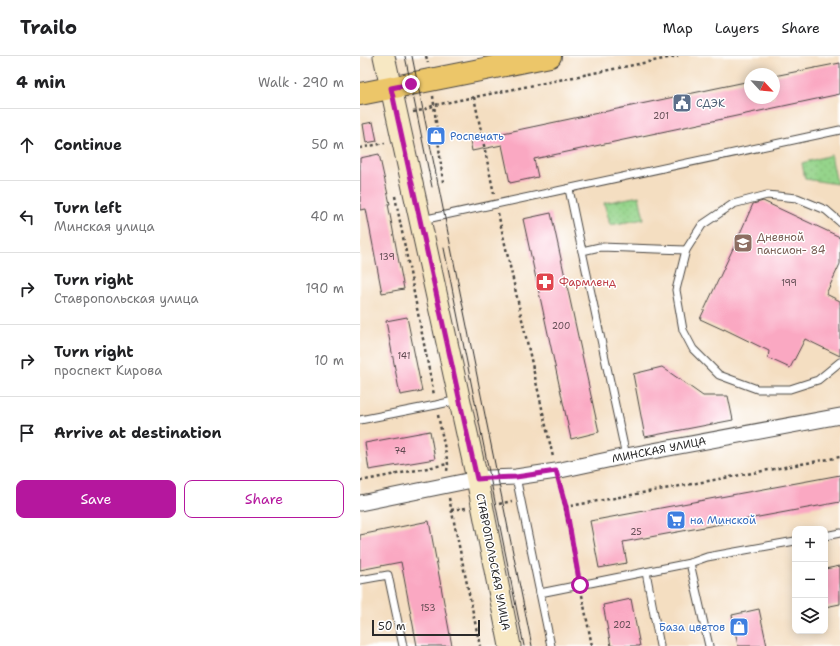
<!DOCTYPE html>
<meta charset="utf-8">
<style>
:root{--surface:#fff;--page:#f6f6f6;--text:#202124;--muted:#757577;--line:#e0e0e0;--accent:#b5179e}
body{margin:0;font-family:"Shantell Sans",sans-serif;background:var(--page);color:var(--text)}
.controls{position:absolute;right:12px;bottom:12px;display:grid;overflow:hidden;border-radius:8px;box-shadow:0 2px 10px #0003}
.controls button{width:36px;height:36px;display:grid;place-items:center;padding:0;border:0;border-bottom:1px solid var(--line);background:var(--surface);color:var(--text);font:20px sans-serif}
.compass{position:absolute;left:384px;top:12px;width:36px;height:36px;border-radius:50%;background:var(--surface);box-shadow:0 2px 10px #0003;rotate:116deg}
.scale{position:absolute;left:12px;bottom:10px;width:108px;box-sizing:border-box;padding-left:4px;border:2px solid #2b2b2b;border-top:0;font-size:11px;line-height:14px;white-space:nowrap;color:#2b2b2b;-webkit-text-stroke:3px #fff;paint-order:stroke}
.stop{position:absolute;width:12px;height:12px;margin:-9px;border:3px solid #b5179e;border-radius:50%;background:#fff}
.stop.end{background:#b5179e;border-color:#fff;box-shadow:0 1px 4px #0008}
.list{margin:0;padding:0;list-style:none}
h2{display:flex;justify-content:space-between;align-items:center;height:52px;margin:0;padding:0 16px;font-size:17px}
h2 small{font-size:13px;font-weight:400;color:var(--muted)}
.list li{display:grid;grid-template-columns:26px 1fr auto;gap:12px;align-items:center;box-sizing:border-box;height:72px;padding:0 16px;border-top:1px solid var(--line)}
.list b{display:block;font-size:15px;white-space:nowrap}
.list p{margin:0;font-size:13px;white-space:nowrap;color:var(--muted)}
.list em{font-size:13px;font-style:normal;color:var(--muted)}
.actions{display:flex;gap:8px;padding:12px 16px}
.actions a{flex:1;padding:9px 0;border:1px solid var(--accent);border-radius:8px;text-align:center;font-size:14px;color:var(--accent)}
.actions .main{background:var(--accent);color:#fff}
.icon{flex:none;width:22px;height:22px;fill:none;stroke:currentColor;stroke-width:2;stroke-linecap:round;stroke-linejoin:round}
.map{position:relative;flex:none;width:480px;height:590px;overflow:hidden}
header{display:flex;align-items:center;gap:24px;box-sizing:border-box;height:56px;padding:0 20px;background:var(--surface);border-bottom:1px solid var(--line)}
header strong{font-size:19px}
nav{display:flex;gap:22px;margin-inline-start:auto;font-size:14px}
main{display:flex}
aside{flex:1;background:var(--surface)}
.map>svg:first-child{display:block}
.park{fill:url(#park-dots);stroke:#60805b}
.building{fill:#faa8c2}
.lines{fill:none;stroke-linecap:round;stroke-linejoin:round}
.lane-casing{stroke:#494642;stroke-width:9}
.street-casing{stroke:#494642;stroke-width:17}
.secondary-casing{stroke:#494642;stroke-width:23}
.primary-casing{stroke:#494642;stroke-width:24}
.path{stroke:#494642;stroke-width:2.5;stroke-dasharray:3 3;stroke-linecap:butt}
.lane{stroke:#fff;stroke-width:7}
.street{stroke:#fff;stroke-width:15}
.secondary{stroke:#f7e8c3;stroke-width:21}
.primary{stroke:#ecc669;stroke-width:22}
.tram{stroke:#2b2b2b;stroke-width:1}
.route{stroke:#b5179e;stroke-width:5}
.labels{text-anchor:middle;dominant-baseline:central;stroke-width:3;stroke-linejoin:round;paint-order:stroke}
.number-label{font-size:9px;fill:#5f4a51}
.service-label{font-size:11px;fill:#4e5e75;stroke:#fff;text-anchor:start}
.shop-label{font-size:11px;fill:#366cbe;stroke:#fff;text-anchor:start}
.education-label{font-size:11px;fill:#785e54;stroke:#fff;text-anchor:start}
.health-label{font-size:11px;fill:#be3a42;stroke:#fff;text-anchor:start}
.street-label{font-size:11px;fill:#2b2b2b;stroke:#fff}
</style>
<header>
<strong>Trailo</strong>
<nav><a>Map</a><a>Layers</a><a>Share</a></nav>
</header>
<main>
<aside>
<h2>4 min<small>Walk · 290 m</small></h2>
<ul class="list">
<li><svg class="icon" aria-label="ahead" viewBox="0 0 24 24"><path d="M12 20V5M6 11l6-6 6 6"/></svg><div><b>Continue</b></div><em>50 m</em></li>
<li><svg class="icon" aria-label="left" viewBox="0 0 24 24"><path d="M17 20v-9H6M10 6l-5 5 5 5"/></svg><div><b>Turn left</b><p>Минская улица</p></div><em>40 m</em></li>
<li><svg class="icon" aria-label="right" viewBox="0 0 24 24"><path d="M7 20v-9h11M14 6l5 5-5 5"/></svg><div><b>Turn right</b><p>Ставропольская улица</p></div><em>190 m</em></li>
<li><svg class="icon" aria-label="right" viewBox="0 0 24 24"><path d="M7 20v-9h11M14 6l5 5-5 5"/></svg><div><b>Turn right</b><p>проспект Кирова</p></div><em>10 m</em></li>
<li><svg class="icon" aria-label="arrive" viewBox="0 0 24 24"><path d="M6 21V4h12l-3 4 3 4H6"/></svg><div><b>Arrive at destination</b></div></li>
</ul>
<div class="actions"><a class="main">Save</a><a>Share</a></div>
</aside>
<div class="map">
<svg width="480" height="590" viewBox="0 0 480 590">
<defs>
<pattern id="park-dots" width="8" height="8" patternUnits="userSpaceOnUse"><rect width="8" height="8" fill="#95d48b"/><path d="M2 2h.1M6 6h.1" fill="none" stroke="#81b678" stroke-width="1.8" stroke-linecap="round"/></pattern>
</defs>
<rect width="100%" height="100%" fill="#fff"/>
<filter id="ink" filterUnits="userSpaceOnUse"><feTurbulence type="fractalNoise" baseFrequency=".025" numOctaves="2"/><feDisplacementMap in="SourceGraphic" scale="8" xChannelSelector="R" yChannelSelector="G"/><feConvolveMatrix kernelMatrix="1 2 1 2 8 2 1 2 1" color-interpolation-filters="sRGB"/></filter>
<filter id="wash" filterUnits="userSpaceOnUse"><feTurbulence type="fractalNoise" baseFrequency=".012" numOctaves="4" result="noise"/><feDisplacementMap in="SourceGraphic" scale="16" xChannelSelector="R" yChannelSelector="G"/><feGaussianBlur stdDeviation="0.9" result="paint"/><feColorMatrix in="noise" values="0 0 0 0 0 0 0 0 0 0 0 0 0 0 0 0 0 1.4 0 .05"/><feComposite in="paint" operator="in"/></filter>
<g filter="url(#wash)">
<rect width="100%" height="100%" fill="#f4dec1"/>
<!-- park -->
<g class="park">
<polygon points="471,99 477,128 445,123 442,107"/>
<polygon points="279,140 284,163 250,169 244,147"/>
</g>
<g id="blocks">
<!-- building -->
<g class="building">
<polygon points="480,7 480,38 174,103 178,121 150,127 142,89 112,95 110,84 390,25 390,42 414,42 414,20"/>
<polygon points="13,66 17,85 6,87 3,68"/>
<polygon points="19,98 30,148 28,148 44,233 22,237 6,153 0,154 0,102"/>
<polygon points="403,145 480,181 480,208 466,238 480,245 480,300 445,283 430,312 408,302 409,295 364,273 364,274 340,263 377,184 393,148"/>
<polygon points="191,157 239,376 211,383 163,163"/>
<polygon points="47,261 62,335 40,339 26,265"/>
<polygon points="302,311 343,340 368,340 373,364 285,381 273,318"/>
<polygon points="70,375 75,403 9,414 5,387"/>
<polygon points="480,419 480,446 263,486 267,507 239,512 230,465"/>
<polygon points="69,465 92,590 57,590 41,506 0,514 0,479"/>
<polygon points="480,510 480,548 465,551 465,513"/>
<polygon points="271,543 280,590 251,590 243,549"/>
<polygon points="399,553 407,590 378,590 372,559"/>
</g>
</g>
</g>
<g filter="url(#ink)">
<use href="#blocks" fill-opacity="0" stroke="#494642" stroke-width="1"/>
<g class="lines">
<!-- lane casing -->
<g class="lane-casing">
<g id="lane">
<polyline points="209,133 222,195 240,191 326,194"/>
<polyline points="62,164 480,74"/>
<polyline points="480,166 466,154 437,142 407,139 373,148 342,169 326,194 316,234 323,274 333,293 359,319 397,333 430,333 458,324 480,306"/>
<polyline points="222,195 266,400"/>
<polyline points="0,364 76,349 98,344"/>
<polyline points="156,421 191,590"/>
<polyline points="465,480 480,477"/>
<polyline points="330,507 349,590"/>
<polyline points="286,516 300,590"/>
<polyline points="0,524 28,519 43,590"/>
<polyline points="180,537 330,507 347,501 435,485"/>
</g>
</g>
<!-- street casing -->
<g class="street-casing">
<polyline id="street" points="0,447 117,423 130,422 156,421 196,415 266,400 480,360"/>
</g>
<!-- secondary casing -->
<g class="secondary-casing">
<polyline id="secondary" points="24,0 117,423 150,590"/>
</g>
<!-- primary casing -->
<g class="primary-casing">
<polyline id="primary" points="0,38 190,0"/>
</g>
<!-- path -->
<g class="path">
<polyline points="66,0 68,7"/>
<polyline points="73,40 83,126"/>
<polyline points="114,41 134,138"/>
<polyline points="53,56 63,54 75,49 318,0"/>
<polyline points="0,92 25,87"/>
<polyline points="35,140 74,339"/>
<polyline points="138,157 193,401"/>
<polyline points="78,359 88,408 87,415"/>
<polyline points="0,425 88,408"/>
<polyline points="200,428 205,451 218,519"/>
<polyline points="89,442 120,590"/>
<polyline points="139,448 152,445"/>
<polyline points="205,451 480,401"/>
<polyline points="91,454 106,452"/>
<polyline points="222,539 232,590"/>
</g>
<!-- lane -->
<use href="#lane" class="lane"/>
<!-- street -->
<use href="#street" class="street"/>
<!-- secondary -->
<use href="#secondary" class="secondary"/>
<!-- primary -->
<use href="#primary" class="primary"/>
<!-- tram -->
<g class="tram">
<polyline points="45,0 72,131"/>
<polyline points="52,0 172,590"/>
<polyline points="84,192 164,590"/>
</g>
</g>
</g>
<g class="lines" filter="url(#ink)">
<!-- route -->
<polyline class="route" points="51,28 31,32 117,423 130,422 156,421 196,415 206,451 220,529"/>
</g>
<!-- icons -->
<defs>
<g id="civic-square" transform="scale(1)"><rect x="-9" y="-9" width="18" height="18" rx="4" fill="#5c6f8a" stroke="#fff"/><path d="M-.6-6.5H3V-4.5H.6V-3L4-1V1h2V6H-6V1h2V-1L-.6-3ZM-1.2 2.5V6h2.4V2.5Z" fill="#fff"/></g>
<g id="shop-square" transform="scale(1)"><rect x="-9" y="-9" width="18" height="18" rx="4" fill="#3f7fe0" stroke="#fff"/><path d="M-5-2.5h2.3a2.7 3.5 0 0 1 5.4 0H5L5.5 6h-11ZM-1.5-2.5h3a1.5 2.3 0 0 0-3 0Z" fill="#fff"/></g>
<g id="school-square" transform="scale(1)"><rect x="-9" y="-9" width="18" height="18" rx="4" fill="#8d6e63" stroke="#fff"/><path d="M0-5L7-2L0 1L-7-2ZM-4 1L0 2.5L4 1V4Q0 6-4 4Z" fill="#fff"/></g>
<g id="pharmacy-square" transform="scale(1)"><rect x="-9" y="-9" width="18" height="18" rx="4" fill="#e0444e" stroke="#fff"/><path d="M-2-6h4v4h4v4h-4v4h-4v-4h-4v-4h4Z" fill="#fff"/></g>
<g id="supermarket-square" transform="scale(1)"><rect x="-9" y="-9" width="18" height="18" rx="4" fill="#3f7fe0" stroke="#fff"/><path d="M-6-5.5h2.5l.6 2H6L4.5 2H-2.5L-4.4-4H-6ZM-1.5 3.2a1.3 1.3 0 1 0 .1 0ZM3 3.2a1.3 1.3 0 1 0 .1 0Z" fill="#fff"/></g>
</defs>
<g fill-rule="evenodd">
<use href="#civic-square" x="322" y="47"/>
<use href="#shop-square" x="76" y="80"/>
<use href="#school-square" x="383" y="187"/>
<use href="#pharmacy-square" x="185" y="226"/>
<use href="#supermarket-square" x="316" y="464"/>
<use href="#shop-square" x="379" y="571"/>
</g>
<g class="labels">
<!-- number labels -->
<g class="number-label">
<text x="301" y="60">201</text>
<text x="27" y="201">139</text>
<text x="429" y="227">199</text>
<text x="201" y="270">200</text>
<text x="44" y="300">141</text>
<text x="40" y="395">74</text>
<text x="276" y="476">25</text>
<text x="68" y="552">153</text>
<text x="262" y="569">202</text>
</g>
<!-- service labels -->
<g class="service-label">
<text x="336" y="47">СДЭК</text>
</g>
<!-- shop labels -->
<g class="shop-label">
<text x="90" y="80">Роспечать</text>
<text x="330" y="464">на Минской</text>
<text x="365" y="571" text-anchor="end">База цветов</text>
</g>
<!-- education labels -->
<g class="education-label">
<text x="397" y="181">Дневной<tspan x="397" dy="13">пансион- 84</tspan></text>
</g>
<!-- health labels -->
<g class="health-label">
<text x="199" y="226">Фармленд</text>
</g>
<!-- street labels -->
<g class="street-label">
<text transform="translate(299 394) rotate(-11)">МИНСКАЯ УЛИЦА</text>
<text transform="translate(133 506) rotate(79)">СТАВРОПОЛЬСКАЯ УЛИЦА</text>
</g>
</g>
</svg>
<div class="controls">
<button>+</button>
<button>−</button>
<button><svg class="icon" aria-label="layers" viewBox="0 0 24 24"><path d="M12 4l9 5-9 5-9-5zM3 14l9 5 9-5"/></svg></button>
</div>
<svg class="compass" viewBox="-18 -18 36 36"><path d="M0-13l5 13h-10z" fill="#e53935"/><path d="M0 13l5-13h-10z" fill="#757577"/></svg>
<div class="scale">50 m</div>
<div class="stop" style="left:220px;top:529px"></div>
<div class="stop end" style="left:51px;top:28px"></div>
</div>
</main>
